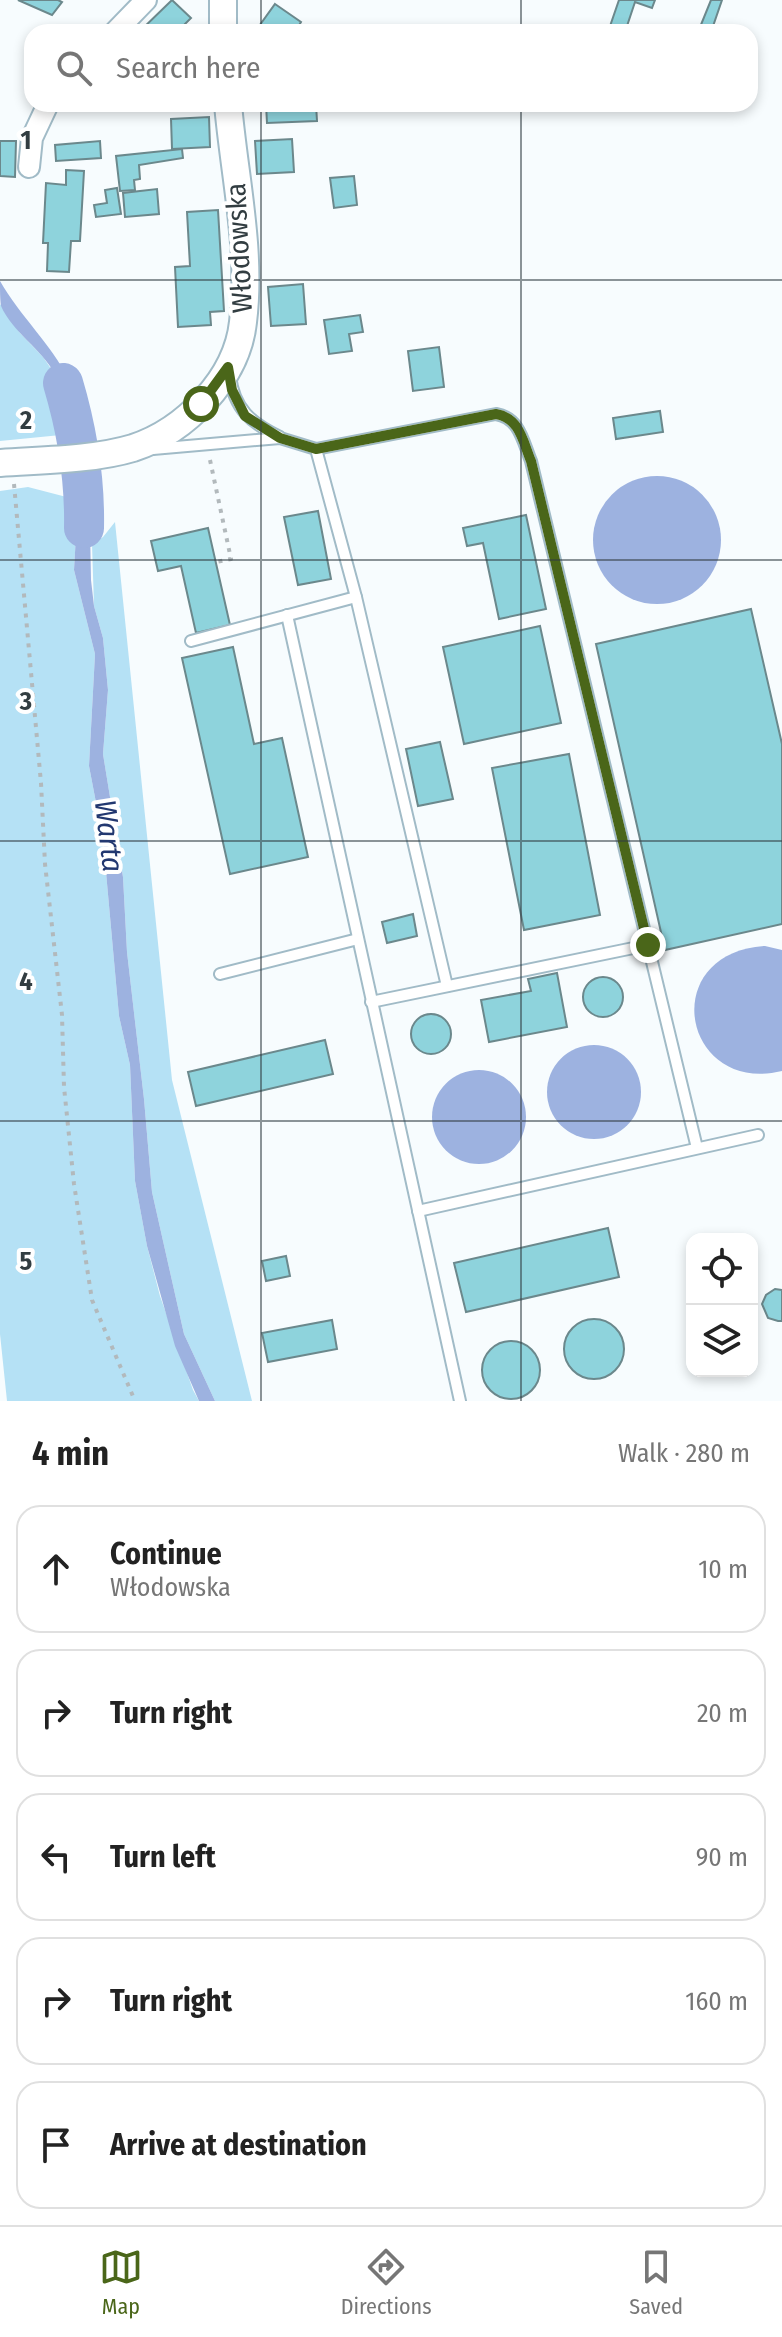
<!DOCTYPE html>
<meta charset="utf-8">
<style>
:root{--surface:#fff;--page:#f2f2f2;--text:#222;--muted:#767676;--line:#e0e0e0;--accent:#4a6619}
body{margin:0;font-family:"Fira Sans Condensed",sans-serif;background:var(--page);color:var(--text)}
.controls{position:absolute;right:24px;bottom:24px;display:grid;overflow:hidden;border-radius:16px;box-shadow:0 4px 12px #0003}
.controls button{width:72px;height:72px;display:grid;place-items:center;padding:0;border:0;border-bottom:2px solid var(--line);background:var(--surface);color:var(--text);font:40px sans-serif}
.stop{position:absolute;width:24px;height:24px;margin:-18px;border:6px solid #4a6619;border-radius:50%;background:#fff}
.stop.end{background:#4a6619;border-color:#fff;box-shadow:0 2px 8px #0008}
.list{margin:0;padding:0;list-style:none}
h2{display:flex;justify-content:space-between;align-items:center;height:104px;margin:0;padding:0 32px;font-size:34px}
h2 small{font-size:26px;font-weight:400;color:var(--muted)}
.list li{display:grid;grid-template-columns:52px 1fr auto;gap:24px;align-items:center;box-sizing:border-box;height:128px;margin:0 16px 16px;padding:0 16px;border:2px solid var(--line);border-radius:24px}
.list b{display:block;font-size:30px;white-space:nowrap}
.list p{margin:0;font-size:26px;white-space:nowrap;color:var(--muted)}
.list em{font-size:26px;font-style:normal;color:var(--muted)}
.icon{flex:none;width:44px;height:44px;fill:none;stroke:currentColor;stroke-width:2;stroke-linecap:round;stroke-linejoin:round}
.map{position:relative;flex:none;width:782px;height:1401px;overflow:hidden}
.search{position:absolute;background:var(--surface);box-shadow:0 4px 12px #0003;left:24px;right:24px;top:24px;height:88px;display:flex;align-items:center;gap:20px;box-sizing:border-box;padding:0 28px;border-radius:24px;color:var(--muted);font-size:30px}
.sheet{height:824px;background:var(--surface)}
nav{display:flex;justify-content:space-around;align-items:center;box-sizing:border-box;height:112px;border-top:2px solid var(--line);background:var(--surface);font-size:22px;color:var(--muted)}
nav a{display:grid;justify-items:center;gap:4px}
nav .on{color:var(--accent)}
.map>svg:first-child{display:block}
.green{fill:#b5e1f5}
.water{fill:#9db2e0}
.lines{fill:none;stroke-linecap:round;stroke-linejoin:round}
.river{stroke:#9db2e0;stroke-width:40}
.building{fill:#8ed3dc;stroke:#6b888c;stroke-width:2}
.service-casing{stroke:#a1bbc7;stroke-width:14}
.minor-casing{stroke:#a1bbc7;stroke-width:24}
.tertiary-casing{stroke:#a1bbc7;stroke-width:30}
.path{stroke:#b2b9bc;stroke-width:4;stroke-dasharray:4 6;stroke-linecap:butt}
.service{stroke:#fff;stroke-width:10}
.minor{stroke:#fff;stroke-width:20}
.tertiary{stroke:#fff;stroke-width:26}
.route{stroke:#4a6619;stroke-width:10}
.grid{fill:none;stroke:#323d41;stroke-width:2;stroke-opacity:0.55}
.labels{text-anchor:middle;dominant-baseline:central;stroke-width:8;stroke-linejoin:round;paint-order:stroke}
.street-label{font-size:28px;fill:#323d41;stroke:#fff}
.water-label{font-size:30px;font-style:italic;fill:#223870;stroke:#fff}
.grid-label{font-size:26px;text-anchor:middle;font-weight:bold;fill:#323d41;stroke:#fff;stroke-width:8;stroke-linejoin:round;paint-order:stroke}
</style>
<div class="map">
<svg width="782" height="1401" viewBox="0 0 782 1401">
<rect width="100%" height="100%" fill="#f7fcfe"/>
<!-- green -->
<g class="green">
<polygon points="0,304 20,333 43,357 54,373 66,405 71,434 0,441"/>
<polygon points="28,487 78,500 74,570 95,654 89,766 103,839 119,1016 130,1065 135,1181 147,1246 160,1296 193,1390 199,1401 7,1401 0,1334 0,491"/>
<polygon points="115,522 172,1080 252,1401 215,1401 184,1334 152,1192 144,1099 127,952 123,877 103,754 108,690 103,638 94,606 92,544 103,537"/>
</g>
<!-- water -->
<g class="water">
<path d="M 0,281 C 19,315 53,346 68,379 C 76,396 77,415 81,433 L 71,434 C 67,414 64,393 55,374 C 41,348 13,333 1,306 C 0,299 0,289 0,281 Z"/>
<polygon points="89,475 91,580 94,606 103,638 108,690 103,754 123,877 127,952 144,1099 152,1192 184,1334 215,1401 199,1401 175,1346 147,1246 135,1181 130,1065 119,1016 103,839 89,766 95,654 74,570 78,500 75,477"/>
<circle cx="657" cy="540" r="64"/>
<path d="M 765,946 L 782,950 L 782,1071 C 682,1095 656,953 765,946 Z"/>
<circle cx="594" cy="1092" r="47"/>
<circle cx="479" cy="1117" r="47"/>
</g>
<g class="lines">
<!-- river -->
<path class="river" d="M 63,383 C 77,430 85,479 84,528"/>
</g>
<!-- building -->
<g class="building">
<polygon points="18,0 58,0 62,2 52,15"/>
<polygon points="172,0 191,18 177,32 139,32"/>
<polygon points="619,0 655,0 652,8 635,2 625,32 608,32"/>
<polygon points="711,0 722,0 711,32 698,32"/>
<polygon points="275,4 301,22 295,32 261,32 257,29"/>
<polygon points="266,104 316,104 317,121 267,123"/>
<polygon points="209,117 210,147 172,149 171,119"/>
<polygon points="292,139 294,172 257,174 255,141"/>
<polygon points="0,141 16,141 15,177 0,176"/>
<polygon points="100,141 101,158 56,161 55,145"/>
<polygon points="182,149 183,158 139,165 140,179 134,180 135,190 120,191 116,156"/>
<polygon points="66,170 84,171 80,241 71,241 69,272 47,271 48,243 43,243 46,183 66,185"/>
<polygon points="354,176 357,205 334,208 330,178"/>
<polygon points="117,188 121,214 96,217 94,205 107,203 105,190"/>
<polygon points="157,189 159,214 125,217 123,193"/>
<polygon points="218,210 224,311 210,312 211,325 178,327 175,267 190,266 187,212"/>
<polygon points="303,284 306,324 271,326 268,287"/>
<polygon points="360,315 363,332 349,334 352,351 329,354 324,320"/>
<polygon points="439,347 444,387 413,391 408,351"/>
<polygon points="660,411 663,432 616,439 613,418"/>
<polygon points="318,511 331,579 298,585 284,517"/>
<polygon points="526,515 546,609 499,619 483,543 467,546 463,528"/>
<polygon points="208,528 230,625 196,633 181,566 158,571 151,541"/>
<polygon points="751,609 782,744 782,924 665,950 596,644"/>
<polygon points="540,626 561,723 464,744 443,647"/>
<polygon points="233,647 254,744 282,738 308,857 230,874 182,658"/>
<polygon points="440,742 453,799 418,806 406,749"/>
<polygon points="569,754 600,915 524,930 492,768"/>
<polygon points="413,914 417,936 387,943 382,922"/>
<polygon points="557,973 567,1027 489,1042 481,1000 531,991 528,979"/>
<circle cx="603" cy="997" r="20"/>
<circle cx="431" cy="1034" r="20"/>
<polygon points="325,1040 333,1074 196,1106 188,1072"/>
<polygon points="608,1228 619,1277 466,1312 454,1263"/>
<polygon points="286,1256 290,1276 266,1281 262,1261"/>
<polygon points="775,1289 782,1290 782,1321 778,1321 768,1318 762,1304 766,1295"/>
<circle cx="594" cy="1349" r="30"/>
<polygon points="332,1320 337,1349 268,1362 262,1333"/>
<circle cx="511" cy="1370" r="29"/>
</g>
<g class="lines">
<!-- service casing -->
<g class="service-casing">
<g id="service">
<path d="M 230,376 C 234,409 251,423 280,437"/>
<polyline points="153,449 280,438 316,449 356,597 447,986"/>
<path d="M 316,449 L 496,414 C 520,418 523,442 531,461 L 697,1148"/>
<polyline points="287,615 460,1401"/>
<polyline points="191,641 356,597"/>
<polyline points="220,974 358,939"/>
<polyline points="371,1002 648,945"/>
<polyline points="418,1211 758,1135"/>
</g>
</g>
<!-- minor casing -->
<g class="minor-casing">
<g id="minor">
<polyline points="115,32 146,0"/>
<polyline points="29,167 32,138 48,104"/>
</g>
</g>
<!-- tertiary casing -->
<g class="tertiary-casing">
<g id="tertiary">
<polyline points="223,0 223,32"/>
<path d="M 0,463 C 41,460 93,460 133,448 C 185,431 237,379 243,322 C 252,250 234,175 228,104"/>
</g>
</g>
<!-- path -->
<g class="path">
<polyline points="210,460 231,559 216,562"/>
<polyline points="14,484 41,783 45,864 62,1015 64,1087 74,1184 92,1300 135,1401"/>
</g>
<!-- service -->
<use href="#service" class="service"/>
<!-- minor -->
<use href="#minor" class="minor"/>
<!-- tertiary -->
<use href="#tertiary" class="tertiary"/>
</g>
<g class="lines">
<!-- route -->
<path class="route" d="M 201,404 L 228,367 L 232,390 L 245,416 L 280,438 L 316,449 L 496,414 C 520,418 523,442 531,461 L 648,945"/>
</g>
<!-- grid -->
<path class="grid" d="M 261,0 L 261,32M 521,0 L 521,32M 261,104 L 261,1401M 521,104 L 521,1401M 0,280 L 782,280M 0,560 L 782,560M 0,841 L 782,841M 0,1121 L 782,1121"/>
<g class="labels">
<!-- street labels -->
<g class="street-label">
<text transform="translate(239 248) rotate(-93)">Włodowska</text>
</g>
<!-- water labels -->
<g class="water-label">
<text transform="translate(109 836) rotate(83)">Warta</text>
</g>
</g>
<g class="grid-label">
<text x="26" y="149">1</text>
<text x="26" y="429">2</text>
<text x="26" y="710">3</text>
<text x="26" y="990">4</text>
<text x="26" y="1270">5</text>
</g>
</svg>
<div class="controls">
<button><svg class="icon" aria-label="locate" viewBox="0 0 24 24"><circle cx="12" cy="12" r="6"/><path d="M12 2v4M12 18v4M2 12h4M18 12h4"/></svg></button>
<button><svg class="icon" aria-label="layers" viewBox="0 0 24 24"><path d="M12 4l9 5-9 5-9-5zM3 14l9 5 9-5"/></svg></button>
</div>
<div class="stop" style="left:201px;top:404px"></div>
<div class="stop end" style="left:648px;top:945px"></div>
<div class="search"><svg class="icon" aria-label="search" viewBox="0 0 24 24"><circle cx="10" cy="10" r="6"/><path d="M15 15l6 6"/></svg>Search here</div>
</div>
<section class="sheet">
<h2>4 min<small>Walk · 280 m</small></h2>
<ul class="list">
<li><svg class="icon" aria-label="ahead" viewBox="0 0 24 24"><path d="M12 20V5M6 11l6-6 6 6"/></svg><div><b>Continue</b><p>Włodowska</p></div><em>10 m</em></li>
<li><svg class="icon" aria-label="right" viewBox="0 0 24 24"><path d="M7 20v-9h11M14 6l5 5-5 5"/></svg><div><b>Turn right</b></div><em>20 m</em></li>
<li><svg class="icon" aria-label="left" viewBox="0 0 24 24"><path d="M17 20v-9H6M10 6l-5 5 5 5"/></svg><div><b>Turn left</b></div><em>90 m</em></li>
<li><svg class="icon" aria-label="right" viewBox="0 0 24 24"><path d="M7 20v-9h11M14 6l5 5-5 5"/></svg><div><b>Turn right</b></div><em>160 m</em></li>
<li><svg class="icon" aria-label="arrive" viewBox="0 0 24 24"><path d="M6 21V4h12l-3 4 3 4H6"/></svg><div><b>Arrive at destination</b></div></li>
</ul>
</section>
<nav>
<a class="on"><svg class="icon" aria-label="map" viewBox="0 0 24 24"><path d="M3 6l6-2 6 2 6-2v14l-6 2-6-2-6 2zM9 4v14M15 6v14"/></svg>Map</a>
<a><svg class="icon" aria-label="directions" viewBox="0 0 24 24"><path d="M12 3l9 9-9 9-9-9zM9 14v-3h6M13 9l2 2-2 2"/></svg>Directions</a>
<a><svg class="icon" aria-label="saved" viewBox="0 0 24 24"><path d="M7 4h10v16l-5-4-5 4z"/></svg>Saved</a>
</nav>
